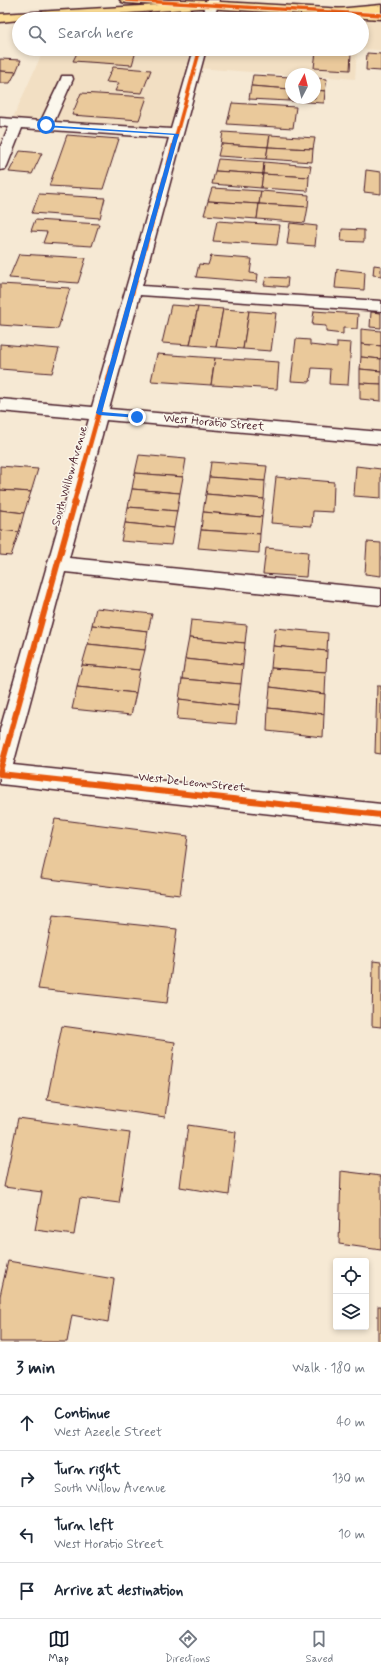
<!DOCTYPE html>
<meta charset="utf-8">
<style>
:root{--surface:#fff;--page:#f6f6f7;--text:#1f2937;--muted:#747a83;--line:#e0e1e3;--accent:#111827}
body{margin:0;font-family:Mynerve,sans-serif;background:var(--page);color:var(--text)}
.controls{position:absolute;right:12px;bottom:12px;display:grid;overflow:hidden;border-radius:4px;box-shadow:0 2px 6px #0003}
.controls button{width:36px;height:36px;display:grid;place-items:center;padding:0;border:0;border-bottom:1px solid var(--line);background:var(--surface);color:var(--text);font:20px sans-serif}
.compass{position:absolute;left:285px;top:68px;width:36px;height:36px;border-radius:50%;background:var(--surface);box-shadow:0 2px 6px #0003;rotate:7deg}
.stop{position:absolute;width:12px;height:12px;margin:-9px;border:3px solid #1a73e8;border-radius:50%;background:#fff}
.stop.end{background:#1a73e8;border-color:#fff;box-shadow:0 1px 4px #0008}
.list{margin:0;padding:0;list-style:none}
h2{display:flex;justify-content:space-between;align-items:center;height:52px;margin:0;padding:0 16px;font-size:17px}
h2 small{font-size:13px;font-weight:400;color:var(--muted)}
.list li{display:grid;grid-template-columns:26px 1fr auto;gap:12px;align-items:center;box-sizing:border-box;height:56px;padding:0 16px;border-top:1px solid var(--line)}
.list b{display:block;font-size:15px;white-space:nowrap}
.list p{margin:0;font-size:13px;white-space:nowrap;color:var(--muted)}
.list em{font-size:13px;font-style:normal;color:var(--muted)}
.icon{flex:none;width:22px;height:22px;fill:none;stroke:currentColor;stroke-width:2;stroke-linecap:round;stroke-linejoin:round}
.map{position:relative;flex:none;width:381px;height:1342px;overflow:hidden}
.search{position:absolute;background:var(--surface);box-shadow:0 2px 6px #0003;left:12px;right:12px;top:12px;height:44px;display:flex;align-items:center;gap:10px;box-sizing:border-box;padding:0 14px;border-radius:22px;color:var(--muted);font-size:15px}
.sheet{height:276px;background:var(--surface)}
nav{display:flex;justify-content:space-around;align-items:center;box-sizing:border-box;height:56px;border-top:1px solid var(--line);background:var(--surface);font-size:11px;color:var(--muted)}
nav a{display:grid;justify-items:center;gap:2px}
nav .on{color:var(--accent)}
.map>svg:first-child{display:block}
.built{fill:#f2dfc3}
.building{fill:#eac99b;stroke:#4a1f2b}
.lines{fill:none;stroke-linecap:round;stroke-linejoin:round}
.minor-casing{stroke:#4a1f2b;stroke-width:3}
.major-casing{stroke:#4a1f2b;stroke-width:3}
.highway-casing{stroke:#4a1f2b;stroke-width:3}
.minor{fill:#fbf7ec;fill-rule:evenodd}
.major{fill:#fdde96;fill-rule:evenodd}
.highway{fill:#fdde96;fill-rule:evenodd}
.cycleway-far2-casing{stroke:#fbf7ec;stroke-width:5}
.cycleway-far1-casing{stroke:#fbf7ec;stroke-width:6}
.cycleway-casing{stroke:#fbf7ec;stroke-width:8}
.cycleway-far2{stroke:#e8590c;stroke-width:3.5}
.cycleway-far1{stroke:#e8590c;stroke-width:4.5}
.cycleway{stroke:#e8590c;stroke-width:6}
.route{fill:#1a73e8}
.labels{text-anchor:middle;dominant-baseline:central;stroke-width:3;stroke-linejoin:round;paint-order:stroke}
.street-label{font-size:12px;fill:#4a1f2b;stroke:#fbf7ec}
</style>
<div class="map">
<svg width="381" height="1342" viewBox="0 0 381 1342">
<rect width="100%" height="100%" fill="#f6e9d4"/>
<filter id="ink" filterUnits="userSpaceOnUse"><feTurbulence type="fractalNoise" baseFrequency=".025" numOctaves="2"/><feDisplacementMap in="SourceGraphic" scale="8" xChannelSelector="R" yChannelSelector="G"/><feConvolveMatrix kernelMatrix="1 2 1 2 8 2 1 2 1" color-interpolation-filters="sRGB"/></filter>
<g filter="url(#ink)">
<!-- built -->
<g class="built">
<polygon points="215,7 381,18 381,50 359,49 362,49 362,19 212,19"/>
<polygon points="44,49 196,49 172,131 12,120"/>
<polygon points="203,49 357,49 355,79 315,76 315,74 291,75 197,68"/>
</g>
<!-- building -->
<g class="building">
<polygon points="79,49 104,49 136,51 132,65 73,61"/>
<polygon points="316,51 351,53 350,70 314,68"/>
<polygon points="367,53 381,54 381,71 366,70"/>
<polygon points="0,59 21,60 16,72 0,71"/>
<polygon points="113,67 151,70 142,93 115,91 119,83 106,82"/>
<polygon points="0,71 16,72 10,83 0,83"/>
<polygon points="253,75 291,77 290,89 251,86"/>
<polygon points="315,78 327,79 325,91 315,90"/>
<polygon points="251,86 290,89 289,101 249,99"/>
<polygon points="290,89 291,98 315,98 315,90 325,91 324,103 289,101"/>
<polygon points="81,93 147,97 139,120 72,115"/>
<polygon points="232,103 296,107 293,128 227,124"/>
<polygon points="223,132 270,135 268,147 221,144"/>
<polygon points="67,135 119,139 103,189 49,186"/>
<polygon points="270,135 315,138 313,149 268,147"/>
<polygon points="221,144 268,147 266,159 218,156"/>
<polygon points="268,147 313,149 312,162 266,159"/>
<polygon points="20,151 42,153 32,174 9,172"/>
<polygon points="218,159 264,162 263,174 215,171"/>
<polygon points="264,162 311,166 309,177 263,174"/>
<polygon points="366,170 381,172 381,194 364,192"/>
<polygon points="215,171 263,174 261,188 212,184"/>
<polygon points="263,174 309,177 308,191 261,188"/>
<polygon points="212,188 261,191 259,204 208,201"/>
<polygon points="261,191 309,195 308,207 259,204"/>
<polygon points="39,194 105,198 100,218 32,213"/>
<polygon points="208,201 259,204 257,219 204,215"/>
<polygon points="259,204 308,207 305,223 257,219"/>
<polygon points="35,220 99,224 92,246 43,243 47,232 31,231"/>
<polygon points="217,221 280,225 277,245 213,241"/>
<polygon points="290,223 317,226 315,246 287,244"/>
<polygon points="342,229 364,230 364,242 341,241"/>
<polygon points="19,254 86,258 78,283 9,278"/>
<polygon points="211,256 252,259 250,273 258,274 257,282 196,277 199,264 208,265"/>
<polygon points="374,265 381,266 381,276 373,275"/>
<polygon points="337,269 365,272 364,290 335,288"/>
<polygon points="266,277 288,278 287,287 264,285"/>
<polygon points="0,284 70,288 58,329 0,325"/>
<polygon points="171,305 198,307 190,345 162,343"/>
<polygon points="198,307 223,309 216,347 190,345"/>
<polygon points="223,309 249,311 243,349 216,347"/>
<polygon points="249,311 276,313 271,351 243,349"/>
<polygon points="314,311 358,314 357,329 343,328 343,334 326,332 326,326 312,325"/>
<polygon points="371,312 381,313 381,328 370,327"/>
<polygon points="361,329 381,331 381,346 361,344"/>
<polygon points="296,339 310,340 310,345 337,348 337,342 351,343 348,385 329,384 330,369 312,368 310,382 291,381"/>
<polygon points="0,344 59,349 52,373 0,369"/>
<polygon points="361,344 381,346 381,359 361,357"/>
<polygon points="157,354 215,358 211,385 151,381"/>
<polygon points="361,357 381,359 381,371 360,369"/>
<polygon points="215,358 279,362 277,389 211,385"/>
<polygon points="360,369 381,371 381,384 360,383"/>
<polygon points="360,383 381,384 381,401 360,399"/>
<polygon points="139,455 186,459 183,477 135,473"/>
<polygon points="211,462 267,466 265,481 209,477"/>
<polygon points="0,466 38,469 31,492 0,490"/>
<polygon points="356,466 381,469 381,498 354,496"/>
<polygon points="135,473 183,477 180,493 132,489"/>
<polygon points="209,477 265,481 264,499 206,494"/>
<polygon points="276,477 334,482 333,512 313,511 312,526 271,523"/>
<polygon points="132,489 180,493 177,511 128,507"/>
<polygon points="0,490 31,492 24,513 0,510"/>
<polygon points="206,494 264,499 262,517 203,512"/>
<polygon points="128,507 177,511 174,528 125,523"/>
<polygon points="0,510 24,513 19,532 0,530"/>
<polygon points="203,512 262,517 260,534 201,530"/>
<polygon points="125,523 174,528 171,545 121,541"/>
<polygon points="0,530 19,532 11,556 0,555"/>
<polygon points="201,530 260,534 259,553 198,548"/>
<polygon points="367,542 381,543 381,576 365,574"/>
<polygon points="266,548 308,552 306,577 263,574"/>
<polygon points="96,608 152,614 148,631 92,625"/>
<polygon points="191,620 247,625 245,643 189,638"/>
<polygon points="92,625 148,631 145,650 88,644"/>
<polygon points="275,628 328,633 327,651 273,646"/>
<polygon points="189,638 245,643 243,665 185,659"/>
<polygon points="88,644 145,650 140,670 82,665"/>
<polygon points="273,646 327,651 326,672 271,668"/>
<polygon points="185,659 243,665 241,684 182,679"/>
<polygon points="82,665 140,670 136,693 77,687"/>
<polygon points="271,668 326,672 325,694 270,687"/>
<polygon points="182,679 241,684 238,706 179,699"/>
<polygon points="377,686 381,686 381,754 375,753"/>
<polygon points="77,687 136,693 131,715 72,709"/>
<polygon points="270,687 325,694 324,714 268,708"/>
<polygon points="179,699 238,706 236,724 177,719"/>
<polygon points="268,708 324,714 323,737 267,731"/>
<polygon points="55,819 188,836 180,895 41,878"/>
<polygon points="53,916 177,929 167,1003 38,989"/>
<polygon points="373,961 381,962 381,1027 372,1026"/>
<polygon points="62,1026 175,1042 165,1117 47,1100"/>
<polygon points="18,1118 130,1133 119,1203 80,1198 74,1235 35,1230 42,1192 4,1187"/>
<polygon points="188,1125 236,1132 229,1195 180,1187"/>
<polygon points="341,1171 381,1176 381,1250 339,1244"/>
<polygon points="8,1261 114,1279 108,1322 72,1315 67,1342 0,1342 0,1296"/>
<rect x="378" y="1306" width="3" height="36"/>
</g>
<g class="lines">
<!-- minor casing -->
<g class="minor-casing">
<g id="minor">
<polygon points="207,0 219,0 214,19 202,19"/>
<polygon points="194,49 206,49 142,286 381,301 381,311 140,295 109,409 381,432 381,444 106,420 69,558 381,589 381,605 65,572 13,765 381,804 381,826 0,784 0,730 89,419 0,411 0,399 92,407 169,138 22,128 7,166 5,169 0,170 0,148 9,127 0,126 0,118 41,121 61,79 62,76 72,76 73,79 54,122 171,129"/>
</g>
</g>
<!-- major casing -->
<g class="major-casing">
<polygon id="major" points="120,0 185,0 381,11 381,19 126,3 122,2"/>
</g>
<!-- highway casing -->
<g class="highway-casing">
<g id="highway">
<polygon points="211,2 215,3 217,5 215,7 41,19 19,19 19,20 0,22 0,14"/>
<polygon points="381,5 381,13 337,17 333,15 331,13 333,11 337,9"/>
</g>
</g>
<!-- minor -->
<use href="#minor" class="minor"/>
<!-- major -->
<use href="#major" class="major"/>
<!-- highway -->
<use href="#highway" class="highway"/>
<!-- cycleway-far2 casing -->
<g class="cycleway-far2-casing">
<g id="cycleway-far2">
<polyline points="126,0 381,15"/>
<polyline points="153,219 200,49"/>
</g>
</g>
<!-- cycleway-far1 casing -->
<g class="cycleway-far1-casing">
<polyline id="cycleway-far1" points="74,502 153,218"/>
</g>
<!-- cycleway casing -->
<g class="cycleway-casing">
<g id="cycleway">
<polyline points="0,771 75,501"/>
<polyline points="0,774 381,815"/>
</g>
</g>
<!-- cycleway-far2 -->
<use href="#cycleway-far2" class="cycleway-far2"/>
<!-- cycleway-far1 -->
<use href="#cycleway-far1" class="cycleway-far1"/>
<!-- cycleway -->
<use href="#cycleway" class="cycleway"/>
</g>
</g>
<!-- route -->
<polygon class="route" points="44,125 179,134 102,412 137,415 139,415 139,418 99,415 96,413 174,135 46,127"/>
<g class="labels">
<!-- street labels -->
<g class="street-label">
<text transform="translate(214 423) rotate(5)">West Horatio Street</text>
<text transform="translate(70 476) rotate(-74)">South Willow Avenue</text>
<text transform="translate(192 783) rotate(6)">West De Leon Street</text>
</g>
</g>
</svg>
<div class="controls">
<button><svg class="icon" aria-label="locate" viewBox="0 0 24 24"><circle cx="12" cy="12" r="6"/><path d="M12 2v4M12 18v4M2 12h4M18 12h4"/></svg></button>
<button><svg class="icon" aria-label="layers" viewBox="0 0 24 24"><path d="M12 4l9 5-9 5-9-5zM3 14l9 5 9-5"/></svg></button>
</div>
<svg class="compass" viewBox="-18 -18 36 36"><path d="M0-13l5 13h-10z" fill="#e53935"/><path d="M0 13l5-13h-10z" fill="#747a83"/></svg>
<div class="stop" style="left:46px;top:125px"></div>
<div class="stop end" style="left:137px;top:417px"></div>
<div class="search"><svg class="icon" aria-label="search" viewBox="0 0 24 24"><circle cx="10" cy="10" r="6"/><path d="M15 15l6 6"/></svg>Search here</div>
</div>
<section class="sheet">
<h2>3 min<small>Walk · 180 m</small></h2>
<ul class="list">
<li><svg class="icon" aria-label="ahead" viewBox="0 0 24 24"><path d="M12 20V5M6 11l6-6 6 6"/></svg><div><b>Continue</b><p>West Azeele Street</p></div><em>40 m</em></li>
<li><svg class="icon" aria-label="right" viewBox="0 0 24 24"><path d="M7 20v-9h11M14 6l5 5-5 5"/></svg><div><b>Turn right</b><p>South Willow Avenue</p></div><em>130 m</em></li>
<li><svg class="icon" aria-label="left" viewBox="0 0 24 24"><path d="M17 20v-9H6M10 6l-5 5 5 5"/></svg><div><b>Turn left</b><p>West Horatio Street</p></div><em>10 m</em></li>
<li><svg class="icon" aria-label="arrive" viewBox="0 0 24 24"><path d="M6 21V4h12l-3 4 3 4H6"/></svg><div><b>Arrive at destination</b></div></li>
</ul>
</section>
<nav>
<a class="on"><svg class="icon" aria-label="map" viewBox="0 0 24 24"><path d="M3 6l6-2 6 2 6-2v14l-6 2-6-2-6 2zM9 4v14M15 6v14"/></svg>Map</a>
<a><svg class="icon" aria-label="directions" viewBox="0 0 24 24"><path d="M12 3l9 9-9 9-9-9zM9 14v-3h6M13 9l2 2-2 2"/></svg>Directions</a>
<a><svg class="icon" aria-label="saved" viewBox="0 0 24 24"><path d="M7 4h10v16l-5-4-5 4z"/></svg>Saved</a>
</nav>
